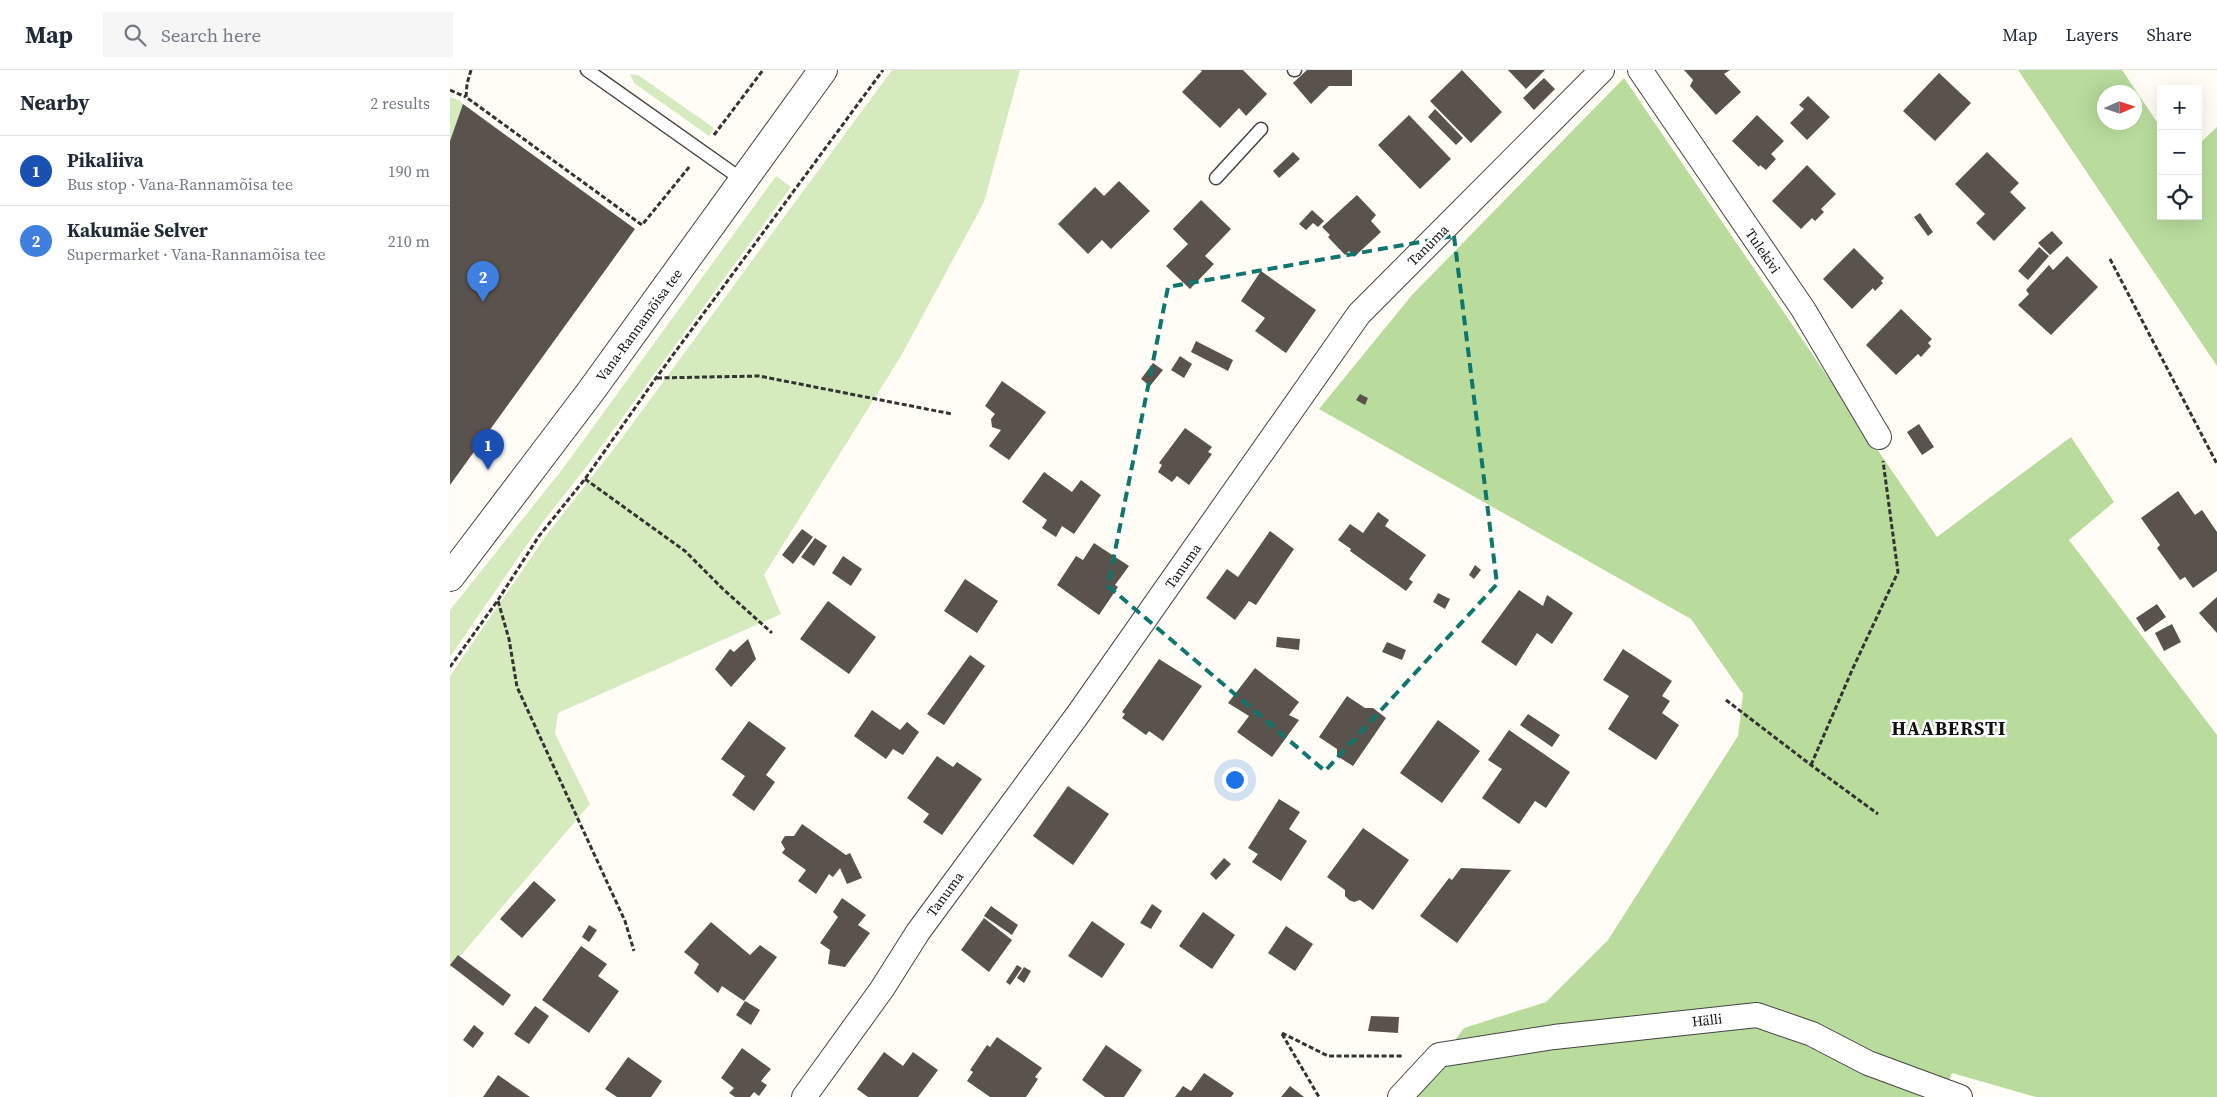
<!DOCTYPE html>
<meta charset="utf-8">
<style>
:root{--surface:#fff;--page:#f6f6f7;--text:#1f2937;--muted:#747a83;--line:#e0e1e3;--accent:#c4262e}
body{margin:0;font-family:"Source Serif 4",serif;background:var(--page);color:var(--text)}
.controls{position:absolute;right:15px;top:15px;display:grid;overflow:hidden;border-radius:0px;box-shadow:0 5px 20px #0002}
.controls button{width:45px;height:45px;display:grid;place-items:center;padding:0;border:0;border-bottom:1px solid var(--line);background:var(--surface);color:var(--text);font:25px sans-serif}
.compass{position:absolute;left:1647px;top:15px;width:45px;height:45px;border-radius:50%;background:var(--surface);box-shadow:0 5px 20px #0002;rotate:87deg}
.you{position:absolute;left:784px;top:709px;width:18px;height:18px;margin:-12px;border:4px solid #fff;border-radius:50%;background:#1a73e8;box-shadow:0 0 0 8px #1a73e833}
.badge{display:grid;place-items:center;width:32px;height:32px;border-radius:50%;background:var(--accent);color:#fff;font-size:16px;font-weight:700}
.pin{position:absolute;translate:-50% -41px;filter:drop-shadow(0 1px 2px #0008)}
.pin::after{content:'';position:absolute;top:26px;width:18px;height:15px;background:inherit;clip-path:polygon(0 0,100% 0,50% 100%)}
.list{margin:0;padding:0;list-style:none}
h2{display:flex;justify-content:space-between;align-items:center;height:65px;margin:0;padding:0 20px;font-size:21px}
h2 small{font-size:16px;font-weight:400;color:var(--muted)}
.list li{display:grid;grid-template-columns:32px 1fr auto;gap:15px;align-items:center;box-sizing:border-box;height:70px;padding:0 20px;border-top:1px solid var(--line)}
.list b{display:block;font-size:19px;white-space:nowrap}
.list p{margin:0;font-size:16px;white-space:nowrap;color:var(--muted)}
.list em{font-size:16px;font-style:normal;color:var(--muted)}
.icon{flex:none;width:28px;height:28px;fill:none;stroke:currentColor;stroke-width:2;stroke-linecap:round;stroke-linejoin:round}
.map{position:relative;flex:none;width:1767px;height:1027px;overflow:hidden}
header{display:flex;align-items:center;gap:30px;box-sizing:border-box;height:70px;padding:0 25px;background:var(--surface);border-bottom:1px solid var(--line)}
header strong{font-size:24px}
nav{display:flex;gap:28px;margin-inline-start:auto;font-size:18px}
.search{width:350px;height:45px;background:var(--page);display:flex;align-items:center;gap:12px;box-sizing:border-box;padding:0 18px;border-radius:0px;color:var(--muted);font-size:19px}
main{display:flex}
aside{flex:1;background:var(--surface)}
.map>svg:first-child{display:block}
.green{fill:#d5ebbd}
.forest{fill:#b9dc9c;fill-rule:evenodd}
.building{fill:#5a524d}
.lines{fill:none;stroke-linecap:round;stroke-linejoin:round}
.service-casing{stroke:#444;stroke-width:15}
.minor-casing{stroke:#444;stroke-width:26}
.tertiary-casing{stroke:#444;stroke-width:30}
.path{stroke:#333;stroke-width:3;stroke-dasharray:5 2.5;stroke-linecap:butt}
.service{stroke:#fff;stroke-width:12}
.minor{stroke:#fff;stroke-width:24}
.tertiary{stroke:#fff;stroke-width:28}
.marked{fill:none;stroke:#0f766e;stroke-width:4;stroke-dasharray:10 6;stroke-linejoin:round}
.labels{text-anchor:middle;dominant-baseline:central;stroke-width:5;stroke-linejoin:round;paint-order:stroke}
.street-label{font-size:14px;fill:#111;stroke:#fff}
.district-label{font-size:19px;font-weight:bold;letter-spacing:1px;fill:#111;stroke:#fff}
</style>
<header>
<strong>Map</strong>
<div class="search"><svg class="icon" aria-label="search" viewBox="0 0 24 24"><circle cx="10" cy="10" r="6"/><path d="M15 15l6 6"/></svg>Search here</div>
<nav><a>Map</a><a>Layers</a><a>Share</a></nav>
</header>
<main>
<aside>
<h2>Nearby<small>2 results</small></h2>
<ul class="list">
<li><span class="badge" style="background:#1a4fb4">1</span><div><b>Pikaliiva</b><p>Bus stop · Vana-Rannamõisa tee</p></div><em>190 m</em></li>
<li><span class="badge" style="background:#3f7fe0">2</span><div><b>Kakumäe Selver</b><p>Supermarket · Vana-Rannamõisa tee</p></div><em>210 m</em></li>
</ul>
</aside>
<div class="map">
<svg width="1767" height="1027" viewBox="0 0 1767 1027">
<rect width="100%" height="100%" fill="#fffdf5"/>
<!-- green -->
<g class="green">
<polygon points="442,0 570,0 534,132 451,286 314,505 331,544 108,643 105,664 140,734 0,898 0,606 95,467 166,376"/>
<polygon points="180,4 188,5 264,58 259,66 184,13"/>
<polygon points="0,27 9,30 13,34 0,71"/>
<polygon points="326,106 341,117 137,396 92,453 0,587 0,540 111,401"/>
</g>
<!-- forest -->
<g class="forest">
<path d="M 1568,0 L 1672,0 L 1711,58 L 1711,146 L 1748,146 L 1748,75 L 1767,57 L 1767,296 ZM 1654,22 L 1684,22 L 1684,52 L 1654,52 Z"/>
<polygon points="1174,8 1487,467 1621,367 1664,432 1619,470 1767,665 1767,1027 1586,1027 1502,1003 1493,1027 962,1027 1014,958 1096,932 1158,870 1288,666 1293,624 1241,549 869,339 962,225"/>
</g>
<!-- building -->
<g class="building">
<polygon points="750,0 793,0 817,24 796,46 789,38 770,58 732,22 752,1"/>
<polygon points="857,0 902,0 902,16 879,16 861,34 843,13"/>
<polygon points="1012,0 1052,42 1021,73 980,31"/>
<polygon points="1058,0 1095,0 1076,19"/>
<polygon points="1234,0 1280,0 1274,4 1291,22 1266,45 1240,16 1243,10"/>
<polygon points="1489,3 1521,33 1485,71 1453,41"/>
<polygon points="1094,8 1105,19 1084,40 1073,28"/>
<polygon points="1358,26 1380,47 1357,70 1340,53 1354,39 1349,35"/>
<polygon points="13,34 185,159 0,415 0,71"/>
<polygon points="985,39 1013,68 1006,75 978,47"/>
<polygon points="959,45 1001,89 970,119 928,75"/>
<polygon points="1307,45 1334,71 1321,84 1326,89 1316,100 1310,95 1309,97 1282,71"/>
<polygon points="843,82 850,89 829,108 823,101"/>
<polygon points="1537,82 1569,113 1560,122 1576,138 1544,171 1526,153 1535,144 1505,114"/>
<polygon points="1357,95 1386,124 1371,139 1374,142 1365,151 1362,148 1351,159 1322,131"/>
<polygon points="669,111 700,141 661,179 652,170 638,184 608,154 645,117 654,126"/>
<polygon points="907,125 926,145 921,151 931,162 904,187 899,181 895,185 878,167 880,165 872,157"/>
<polygon points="751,130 781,159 755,186 764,194 740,219 716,196 738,174 723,159"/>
<polygon points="862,140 874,151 868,157 863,153 856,160 849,154"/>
<polygon points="1470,143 1483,162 1478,166 1464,147"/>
<polygon points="1602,161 1613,173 1600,185 1588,173"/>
<polygon points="1589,177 1599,186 1578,210 1568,201"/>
<polygon points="1404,178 1434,208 1431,211 1433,213 1425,221 1423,218 1402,239 1373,209"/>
<polygon points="1617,186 1648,217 1601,265 1568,235 1579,224 1576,220 1599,195 1603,200"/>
<polygon points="811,201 866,240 836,283 805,261 815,248 791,231"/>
<polygon points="1451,239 1482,269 1478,273 1481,276 1471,287 1468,284 1446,305 1416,275"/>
<polygon points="746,271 783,290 778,301 741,282"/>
<polygon points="730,286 742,294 734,308 721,300"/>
<polygon points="703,293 713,300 700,316 691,309"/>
<polygon points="552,311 596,342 559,390 539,376 551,360 542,357 541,349 545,344 535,336"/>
<polygon points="910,324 918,328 915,335 906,330"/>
<polygon points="1469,354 1484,377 1472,385 1457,362"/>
<polygon points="735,358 762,377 758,382 762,384 739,415 727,406 722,412 708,402 712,395 709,393"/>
<polygon points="594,402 622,422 631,410 651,425 624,464 612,456 606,467 592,458 597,450 572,432"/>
<polygon points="1728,421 1745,445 1752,440 1767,462 1767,501 1743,518 1735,507 1730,510 1707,478 1710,475 1691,448"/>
<polygon points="928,442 939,450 935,456 976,485 959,509 963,512 956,521 900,481 901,479 888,470 900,454 913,463"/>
<polygon points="352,459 363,467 343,494 332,485"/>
<polygon points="820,461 844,479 806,535 799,531 785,550 756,528 777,499 788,507"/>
<polygon points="365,468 377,476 364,496 351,487"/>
<polygon points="644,473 679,496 665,515 668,517 649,545 607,515 626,486 633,490"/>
<polygon points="393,486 412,499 401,516 382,503"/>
<polygon points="1025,495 1031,500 1024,509 1019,505"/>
<polygon points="515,509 548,531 527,563 494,541"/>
<polygon points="1069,520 1093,536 1097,525 1123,543 1102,574 1087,563 1066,596 1031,572"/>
<polygon points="988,523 1000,529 995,539 983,532"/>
<polygon points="1767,527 1767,563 1749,543"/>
<polygon points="378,531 426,567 399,604 350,569"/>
<polygon points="1707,534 1716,547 1695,562 1686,548"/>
<polygon points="1722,554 1731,572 1714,581 1705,563"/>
<polygon points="827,567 850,569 849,580 826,577"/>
<polygon points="298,569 306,589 281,617 265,599 280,579 284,582"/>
<polygon points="937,572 956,580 952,590 932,582"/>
<polygon points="1173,579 1222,611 1212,626 1220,631 1212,643 1229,655 1206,690 1158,659 1179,626 1153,610"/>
<polygon points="520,585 535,596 494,655 477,644"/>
<polygon points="709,589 752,616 713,671 699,661 696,665 672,648 675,644 672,642"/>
<polygon points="805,598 849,632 839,645 849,650 822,687 787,662 799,646 778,633"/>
<polygon points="897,626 915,638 923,638 936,648 903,696 887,686 887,679 869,667"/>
<polygon points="422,640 450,660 457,652 469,662 453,685 443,679 436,689 404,666"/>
<polygon points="1078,644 1110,665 1102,677 1070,655"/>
<polygon points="988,650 1030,681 992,733 950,703"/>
<polygon points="299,651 336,678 316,705 325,712 304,741 282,725 295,706 271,689"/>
<polygon points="1059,660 1120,702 1096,738 1085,731 1069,754 1032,728 1052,699 1038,690"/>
<polygon points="487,686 503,697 507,692 532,709 492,765 473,752 479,744 457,728"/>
<polygon points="618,716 659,744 623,795 583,766"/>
<polygon points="829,729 850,742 839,759 857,771 831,811 802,792 808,784 798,778"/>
<polygon points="352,754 396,785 400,783 412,808 397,814 390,798 383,807 379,804 366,824 348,811 356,800 332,783 335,779 331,772 335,766 344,766"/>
<polygon points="913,758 959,790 923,840 910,830 904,832 899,830 895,826 895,820 877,807"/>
<polygon points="774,788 781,794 766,810 760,804"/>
<polygon points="1011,798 1061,800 1007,873 970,846 999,808 1002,810"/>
<polygon points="84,811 106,830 72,868 50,849"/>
<polygon points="392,828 416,845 408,855 420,863 395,897 378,894 380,880 370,873 388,847 383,842"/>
<polygon points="702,834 712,841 701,859 690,853"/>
<polygon points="541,836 568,855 562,865 534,846"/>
<polygon points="753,842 785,865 762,899 729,876"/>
<polygon points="534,848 562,870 539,902 511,880"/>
<polygon points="642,851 675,874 652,908 618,886"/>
<polygon points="261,852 300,885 310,875 327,887 294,931 272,916 268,923 244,903 249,894 234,882"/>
<polygon points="139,855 147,860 139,872 132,867"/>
<polygon points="836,856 863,874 845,901 818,883"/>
<polygon points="131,876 157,894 148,906 169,921 139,963 92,930"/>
<polygon points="8,885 61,925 53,936 0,895"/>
<polygon points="567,895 572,898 560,915 556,912"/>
<polygon points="574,897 581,901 574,913 567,908"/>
<polygon points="295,931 310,940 301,955 286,945"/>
<polygon points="85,936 99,946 79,974 64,964"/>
<polygon points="921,946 949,947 948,963 918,961"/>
<polygon points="24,955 34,963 23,978 13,970"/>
<polygon points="547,967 592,998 585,1007 588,1009 576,1027 540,1027 517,1011 523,1002 520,1000 537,975 540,977"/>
<polygon points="656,975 692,1000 674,1027 655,1027 632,1010"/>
<polygon points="292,978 321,999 311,1011 317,1015 309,1026 304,1022 300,1027 285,1027 279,1023 284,1018 271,1008"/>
<polygon points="434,982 453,996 463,982 488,1000 468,1027 418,1027 407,1019"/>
<polygon points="178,987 212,1011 201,1027 167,1027 155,1019"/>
<polygon points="754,1003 784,1023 781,1027 725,1027 733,1016 741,1021"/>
<polygon points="48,1005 80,1027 33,1027"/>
<polygon points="840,1016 854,1027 831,1027"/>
</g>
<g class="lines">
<!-- service casing -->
<g class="service-casing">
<g id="service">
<polyline points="137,0 294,111"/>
<polyline points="844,0 845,0"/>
<polyline points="766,108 811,59"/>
</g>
</g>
<!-- minor casing -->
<g class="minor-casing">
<g id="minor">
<polyline points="1190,0 1353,239 1429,367"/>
<polyline points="354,1027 432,919 468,862 629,643 909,244 1152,0"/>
<polyline points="950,1027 989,985 1104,967 1307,945 1362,964 1418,993 1510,1027"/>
</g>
</g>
<!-- tertiary casing -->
<g class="tertiary-casing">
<polyline id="tertiary" points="0,507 141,321 373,0"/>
</g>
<!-- path -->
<g class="path">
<polyline points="21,0 17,14 16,27 192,155 240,96"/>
<polyline points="0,20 16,27"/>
<polyline points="264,65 313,0"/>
<polyline points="1660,189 1767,394"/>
<polyline points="207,308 309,306 502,344"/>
<polyline points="135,409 235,481 273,519 322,563"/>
<polyline points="48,531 59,569 67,617 175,851 184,881"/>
<polyline points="0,597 48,530 89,466 135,409 206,308 433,0"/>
<polyline points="1276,630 1361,695 1428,744"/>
<polyline points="1361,695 1403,598 1448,502 1433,391"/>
<polyline points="832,963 878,986 954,986"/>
<polyline points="832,964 869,1027"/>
</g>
<!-- service -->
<use href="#service" class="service"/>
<!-- minor -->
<use href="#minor" class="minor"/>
<!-- tertiary -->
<use href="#tertiary" class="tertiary"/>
</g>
<!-- marked area -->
<path class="marked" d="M 1004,166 L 1047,514 L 875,701 L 658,516 L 718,217 Z"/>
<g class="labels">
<!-- street labels -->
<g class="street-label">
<text transform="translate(978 175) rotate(-45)">Tanuma</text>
<text transform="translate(1313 181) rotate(56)">Tulekivi</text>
<text transform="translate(189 255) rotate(-54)">Vana-Rannamõisa tee</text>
<text transform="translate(733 496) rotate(-55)">Tanuma</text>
<text transform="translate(495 824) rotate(-54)">Tanuma</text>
<text transform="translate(1257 950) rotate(-6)">Hälli</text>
</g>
<!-- district labels -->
<g class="district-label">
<text x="1499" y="658">HAABERSTI</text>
</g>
</g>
</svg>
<div class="controls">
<button>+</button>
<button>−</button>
<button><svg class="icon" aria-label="locate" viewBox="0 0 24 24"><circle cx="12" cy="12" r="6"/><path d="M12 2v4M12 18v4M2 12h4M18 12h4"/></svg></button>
</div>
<svg class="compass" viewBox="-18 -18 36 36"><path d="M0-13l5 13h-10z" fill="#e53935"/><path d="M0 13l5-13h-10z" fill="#747a83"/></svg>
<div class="you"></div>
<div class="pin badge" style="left:38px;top:400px;background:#1a4fb4">1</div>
<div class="pin badge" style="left:33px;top:232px;background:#3f7fe0">2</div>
</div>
</main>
